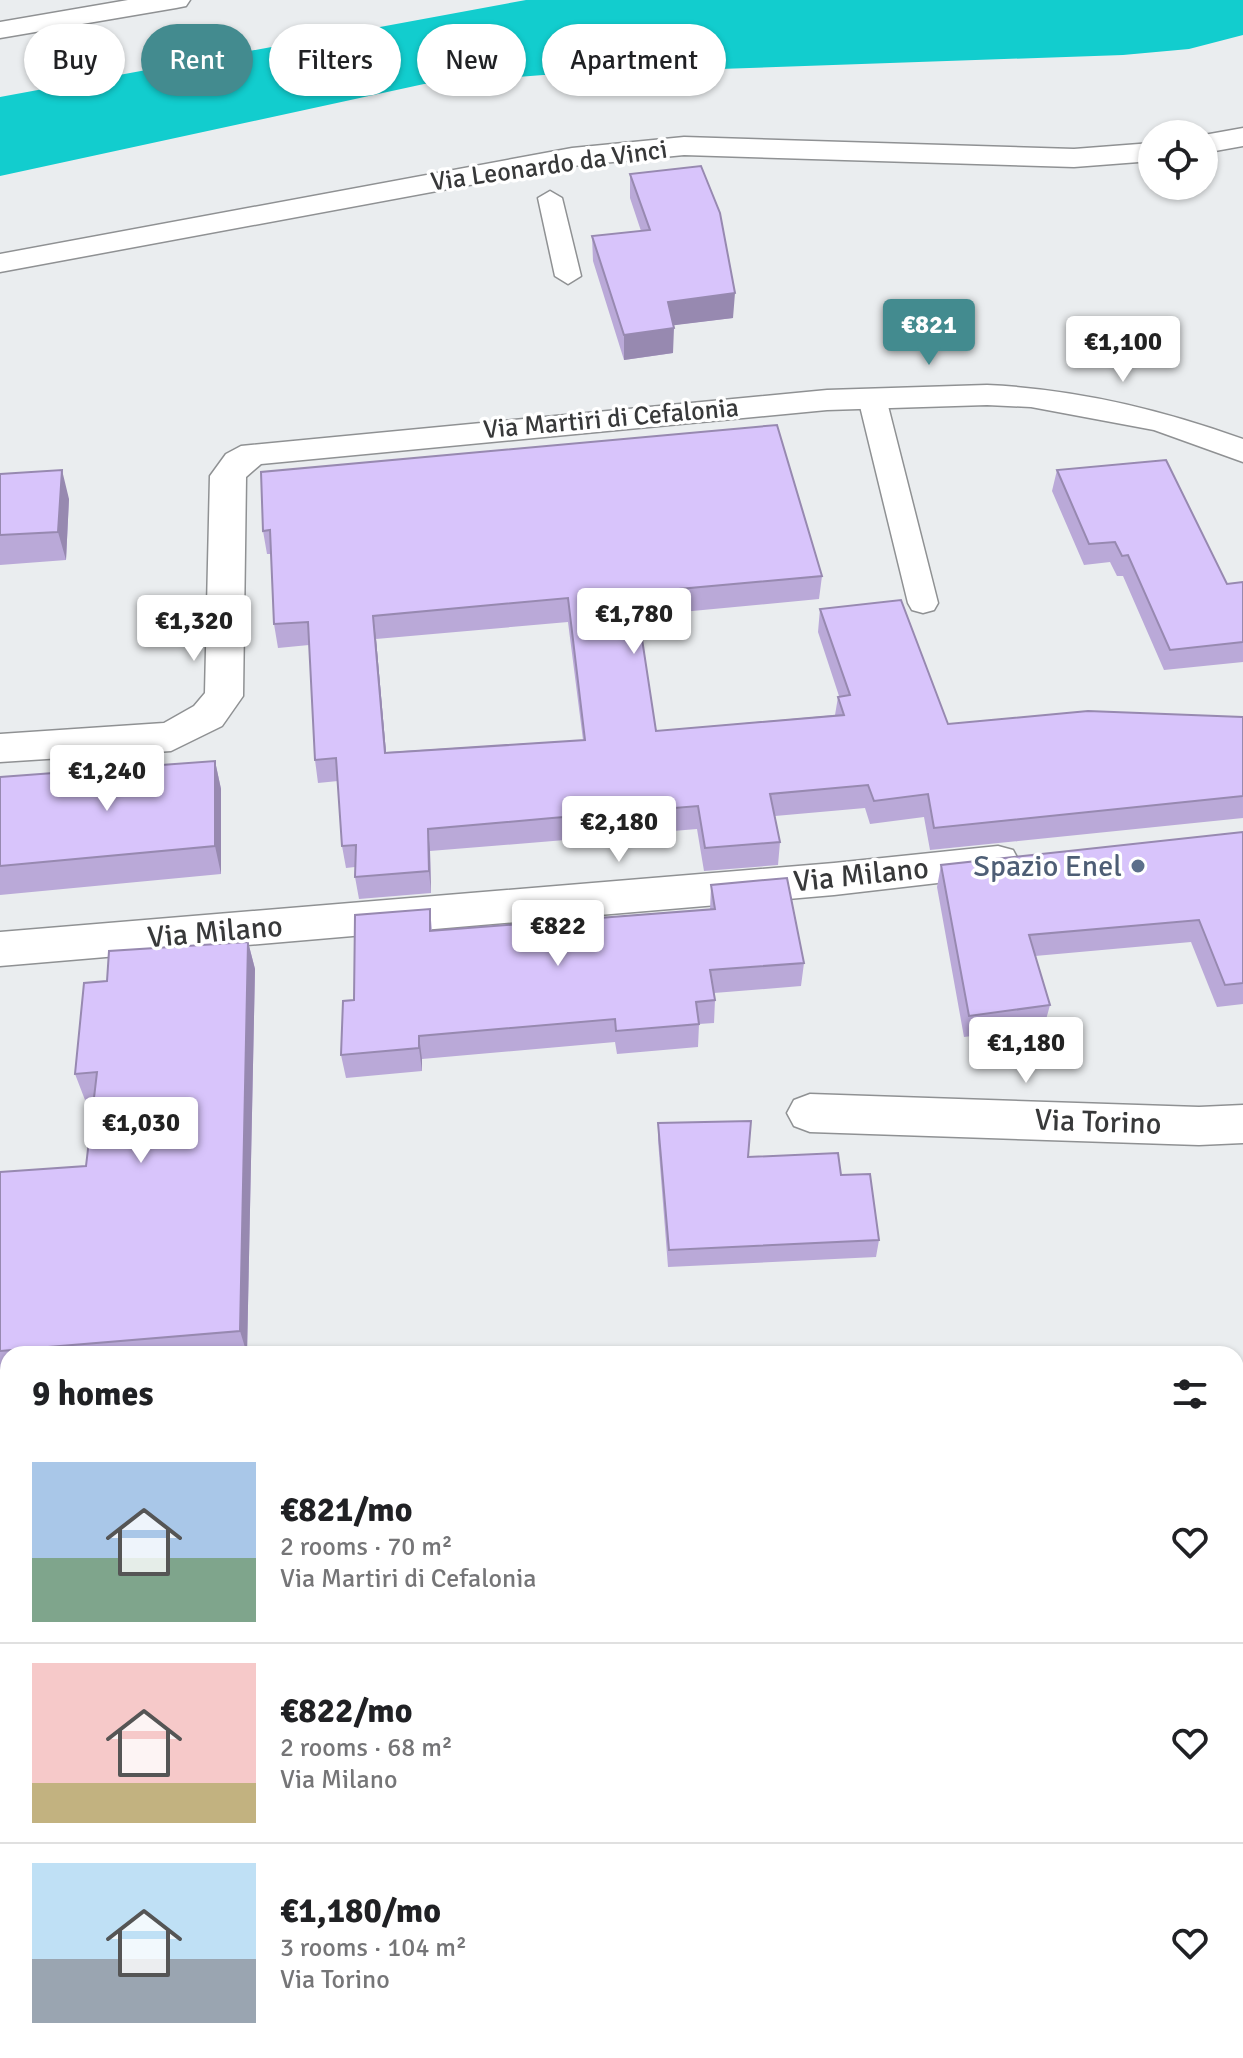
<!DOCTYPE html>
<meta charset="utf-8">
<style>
body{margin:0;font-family:Signika,sans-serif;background:#f6f6f6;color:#202124;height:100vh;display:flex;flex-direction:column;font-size:30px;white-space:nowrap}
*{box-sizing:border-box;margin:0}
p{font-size:26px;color:#757577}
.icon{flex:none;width:44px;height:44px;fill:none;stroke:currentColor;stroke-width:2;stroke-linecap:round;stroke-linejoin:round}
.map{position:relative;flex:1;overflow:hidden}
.panel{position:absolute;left:0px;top:1346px;width:1244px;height:712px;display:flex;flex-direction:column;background:#fff;border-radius:24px 24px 0 0;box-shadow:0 2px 6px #0004}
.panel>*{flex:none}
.guide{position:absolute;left:24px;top:24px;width:800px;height:72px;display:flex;gap:16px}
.controls{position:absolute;left:1138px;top:120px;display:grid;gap:16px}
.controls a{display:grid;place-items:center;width:80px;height:80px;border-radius:50%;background:#fff;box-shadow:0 2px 6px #0004;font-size:40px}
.price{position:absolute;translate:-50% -68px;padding:0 18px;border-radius:8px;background:#fff;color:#222;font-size:26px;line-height:52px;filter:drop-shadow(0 2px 4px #0008)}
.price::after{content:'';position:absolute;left:50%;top:48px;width:24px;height:18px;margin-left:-12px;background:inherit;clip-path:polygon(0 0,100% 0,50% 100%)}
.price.on{background:#438b8f;color:#fff}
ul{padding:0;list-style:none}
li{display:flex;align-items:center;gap:24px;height:200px;padding:0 32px}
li+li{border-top:2px solid #e0e0e0}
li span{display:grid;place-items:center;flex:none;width:224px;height:160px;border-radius:0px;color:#555}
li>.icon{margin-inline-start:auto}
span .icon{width:96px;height:96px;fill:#fffc;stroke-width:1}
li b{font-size:34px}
h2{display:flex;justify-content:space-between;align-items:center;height:96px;padding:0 32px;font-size:34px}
.pill{padding:0 28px;border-radius:36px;background:#fff;box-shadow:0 2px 6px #0004;font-size:28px;line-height:72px}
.pill.on{background:#438b8f;color:#fff}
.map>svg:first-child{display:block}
</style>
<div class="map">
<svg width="1243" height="2058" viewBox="0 0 1243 2058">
<rect width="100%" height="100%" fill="#eaedef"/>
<!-- water -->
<path fill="#12cdce" d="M526,0H1243V35L1189,49L1123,55L543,75L424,84L0,176V97Z"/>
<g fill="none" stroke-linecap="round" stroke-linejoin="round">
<!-- service casing -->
<g stroke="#8f9193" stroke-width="3">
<path id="service" d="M550,191L562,198L581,276L568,284L555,276L538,198Z
M872,390L882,392L886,398L938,603L934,610L923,613L912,610L908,603L858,398L862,392Z"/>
</g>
<!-- pedestrian casing -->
<g stroke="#8f9193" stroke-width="3">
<path id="pedestrian" d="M8,1884V1942L0,1943V1885Z"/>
</g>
<!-- minor casing -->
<g stroke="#8f9193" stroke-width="3">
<path id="minor" d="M128,0H190L186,6L176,8L0,38V22Z
M1243,128V146L1204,153V135Z
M684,137L1074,149L1152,143V161L1074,167L684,155L572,166L0,272V254L572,148Z
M987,385C1075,389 1160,409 1243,439V462L1154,430L1031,407L987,405L827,410L261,464L246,477L243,696L222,726L171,751L0,762V734L164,723L194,706L205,693L210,476L226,454L241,446L827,390Z
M998,846L1013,850L1019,861L1013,872L998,876L834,895L0,966V932L834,863Z
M810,1094L1199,1107L1243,1105V1143L1199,1145L810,1132L794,1126L787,1113L794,1100Z
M8,1472V1520L0,1521V1473Z
M162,2050H222V2058H162Z
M775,2050H835L833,2058H773Z"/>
</g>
<!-- service -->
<use href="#service" fill="#fff" fill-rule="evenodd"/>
<!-- pedestrian -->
<use href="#pedestrian" fill="#fff" fill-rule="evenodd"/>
<!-- minor -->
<use href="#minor" fill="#fff" fill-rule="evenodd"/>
</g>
<!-- wall -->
<path fill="#baa9d8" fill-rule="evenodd" d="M630,174L733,318L673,325V353L624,360L593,261L592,236L641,231L630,198Z
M1057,470L1227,584L1243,582V662L1164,670L1123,576H1117L1110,562L1084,565L1052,491Z
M261,472L822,576L819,599L639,616L656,731L835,715L838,697L839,696L818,632L820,609L948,724L1243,717V818L930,850L924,817L870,824L865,808L775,816L780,842L778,865L704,871L697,829L553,841L430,851L431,893L359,899L355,877V867L346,868L342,846L338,781L318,783L315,760L309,645L278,648L274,624L271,554H267L263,531ZM568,622L583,740L386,752L376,639Z
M0,474L69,499L66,560L0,565Z
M215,761L221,789V874L0,895V777Z
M1243,832V1004L1217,1007L1191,942L1035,956L1050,1005L1044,1027L964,1037L937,887L941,865Z
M711,885L804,963L801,986L714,993L715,1000L714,1023L699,1024L698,1047L617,1054L615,1042L422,1059V1071L346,1078L341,1055L354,1000L430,909L432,931L710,910Z
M248,942L255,969L247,1354H8V1375H0V1172L86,1166L94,1099L85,1100L75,1074L107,981Z
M658,1123L748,1157L841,1175L879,1240L876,1257L668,1267L658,1140Z
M8,1582V1778H0V1583Z
M942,2050H1143L1142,2058H941Z
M1160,2050H1236L1243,2058H1189Z"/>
<!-- shaded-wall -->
<path fill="#9789b0" d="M735,293L733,318L668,326V302Z
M674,328L673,353L624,360V335Z
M62,470L69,499L66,560L58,532Z
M373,616L376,639L388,775L385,753Z
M215,761L221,789V874L215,846Z
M428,829L430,851L431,893L429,871Z
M248,942L255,969L247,1354L240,1331Z
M419,1036L422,1059V1071L419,1048Z"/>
<!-- building -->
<path fill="#d8c4fb" stroke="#9789b0" stroke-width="2" fill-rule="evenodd" d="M701,166L720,213L735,293L668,302L674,328L624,335L592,236L650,230L630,174Z
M777,425L822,576L635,593L656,731L844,715L838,697L850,695L820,609L901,600L948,724L1088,711L1243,717V796L934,828L928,794L874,801L868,785L770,794L780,842L705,848L698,806L552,818L428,829L429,871L355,877L356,845L342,846L336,758L315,760L308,622L274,624L270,530L263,531L261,472ZM568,598L585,740L385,753L373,616Z
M1166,460L1227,584L1243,582V642L1170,650L1128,555L1122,556L1115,542L1089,544L1057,470Z
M62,470L58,532L0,535V474Z
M215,761V846L0,866V777Z
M1243,832V983L1225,985L1199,920L1029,935L1050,1005L969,1016L941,865Z
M787,878L804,963L710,970L715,1000L696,1002L699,1024L616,1031L615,1019L419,1036V1048L341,1055L343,1001L354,1000L355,915L430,909V931L715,909L711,885Z
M248,942L240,1331L0,1351V1172L86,1166L97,1072L75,1074L84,983L107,981L109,951Z
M751,1121L748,1157L838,1153L841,1175L870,1174L879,1240L669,1250L658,1123Z
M1236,1499H1243V2058L1211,2050H1236Z
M8,1582V1759L0,1760V1583Z
M947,2050H1143L1142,2058H946Z"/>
<!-- markers -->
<circle fill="#5c6f8a" stroke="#fff" stroke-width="3" cx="1138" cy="866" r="8"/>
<g text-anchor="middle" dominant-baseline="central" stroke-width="7" stroke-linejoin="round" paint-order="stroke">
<!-- far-street labels -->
<g font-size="26" fill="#38393a" stroke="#fff">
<text transform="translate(549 166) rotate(-8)">Via Leonardo da Vinci</text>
<text transform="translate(611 419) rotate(-5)">Via Martiri di Cefalonia</text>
</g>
<!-- service labels -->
<g font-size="30" fill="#4e5e75" stroke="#fff" text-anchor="end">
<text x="1122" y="866">Spazio Enel</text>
</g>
<!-- street labels -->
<g font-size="30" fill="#38393a" stroke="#fff">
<text transform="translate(861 875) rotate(-6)">Via Milano</text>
<text transform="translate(215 932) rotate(-5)">Via Milano</text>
<text transform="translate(1098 1122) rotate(2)">Via Torino</text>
</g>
</g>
</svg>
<div class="controls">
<a><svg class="icon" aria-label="locate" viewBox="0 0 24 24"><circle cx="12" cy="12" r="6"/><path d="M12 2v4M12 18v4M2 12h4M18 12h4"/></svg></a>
</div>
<b class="price on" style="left:929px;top:367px">€821</b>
<b class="price" style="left:1123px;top:384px">€1,100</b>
<b class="price" style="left:634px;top:656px">€1,780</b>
<b class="price" style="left:194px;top:663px">€1,320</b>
<b class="price" style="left:107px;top:813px">€1,240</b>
<b class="price" style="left:619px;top:864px">€2,180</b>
<b class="price" style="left:558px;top:968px">€822</b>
<b class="price" style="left:1026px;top:1085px">€1,180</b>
<b class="price" style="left:141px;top:1165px">€1,030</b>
<div class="guide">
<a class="pill">Buy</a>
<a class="pill on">Rent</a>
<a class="pill">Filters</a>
<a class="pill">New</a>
<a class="pill">Apartment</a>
</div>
<section class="panel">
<h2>9 homes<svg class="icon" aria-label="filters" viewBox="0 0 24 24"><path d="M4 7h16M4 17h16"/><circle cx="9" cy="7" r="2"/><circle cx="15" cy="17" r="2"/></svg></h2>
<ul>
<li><span style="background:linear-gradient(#a9c7e8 60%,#7fa58c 0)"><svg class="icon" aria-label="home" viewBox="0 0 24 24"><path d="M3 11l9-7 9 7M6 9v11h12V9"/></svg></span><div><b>€821/mo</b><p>2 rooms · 70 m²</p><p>Via Martiri di Cefalonia</p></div><svg class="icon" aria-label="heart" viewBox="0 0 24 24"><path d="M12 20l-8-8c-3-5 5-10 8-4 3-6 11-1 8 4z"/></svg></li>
<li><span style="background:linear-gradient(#f6c9c9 75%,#c2b280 0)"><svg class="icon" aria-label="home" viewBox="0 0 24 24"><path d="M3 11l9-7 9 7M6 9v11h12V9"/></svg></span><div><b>€822/mo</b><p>2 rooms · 68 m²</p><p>Via Milano</p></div><svg class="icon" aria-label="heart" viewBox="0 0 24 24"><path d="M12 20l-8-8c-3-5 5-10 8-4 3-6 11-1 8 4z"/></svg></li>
<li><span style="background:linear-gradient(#bfe0f5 60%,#9aa5b1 0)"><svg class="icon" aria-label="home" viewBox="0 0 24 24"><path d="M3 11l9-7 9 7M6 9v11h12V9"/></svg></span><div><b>€1,180/mo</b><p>3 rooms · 104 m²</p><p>Via Torino</p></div><svg class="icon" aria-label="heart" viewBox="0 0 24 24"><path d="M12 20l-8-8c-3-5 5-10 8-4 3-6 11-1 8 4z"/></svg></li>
</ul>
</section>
</div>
